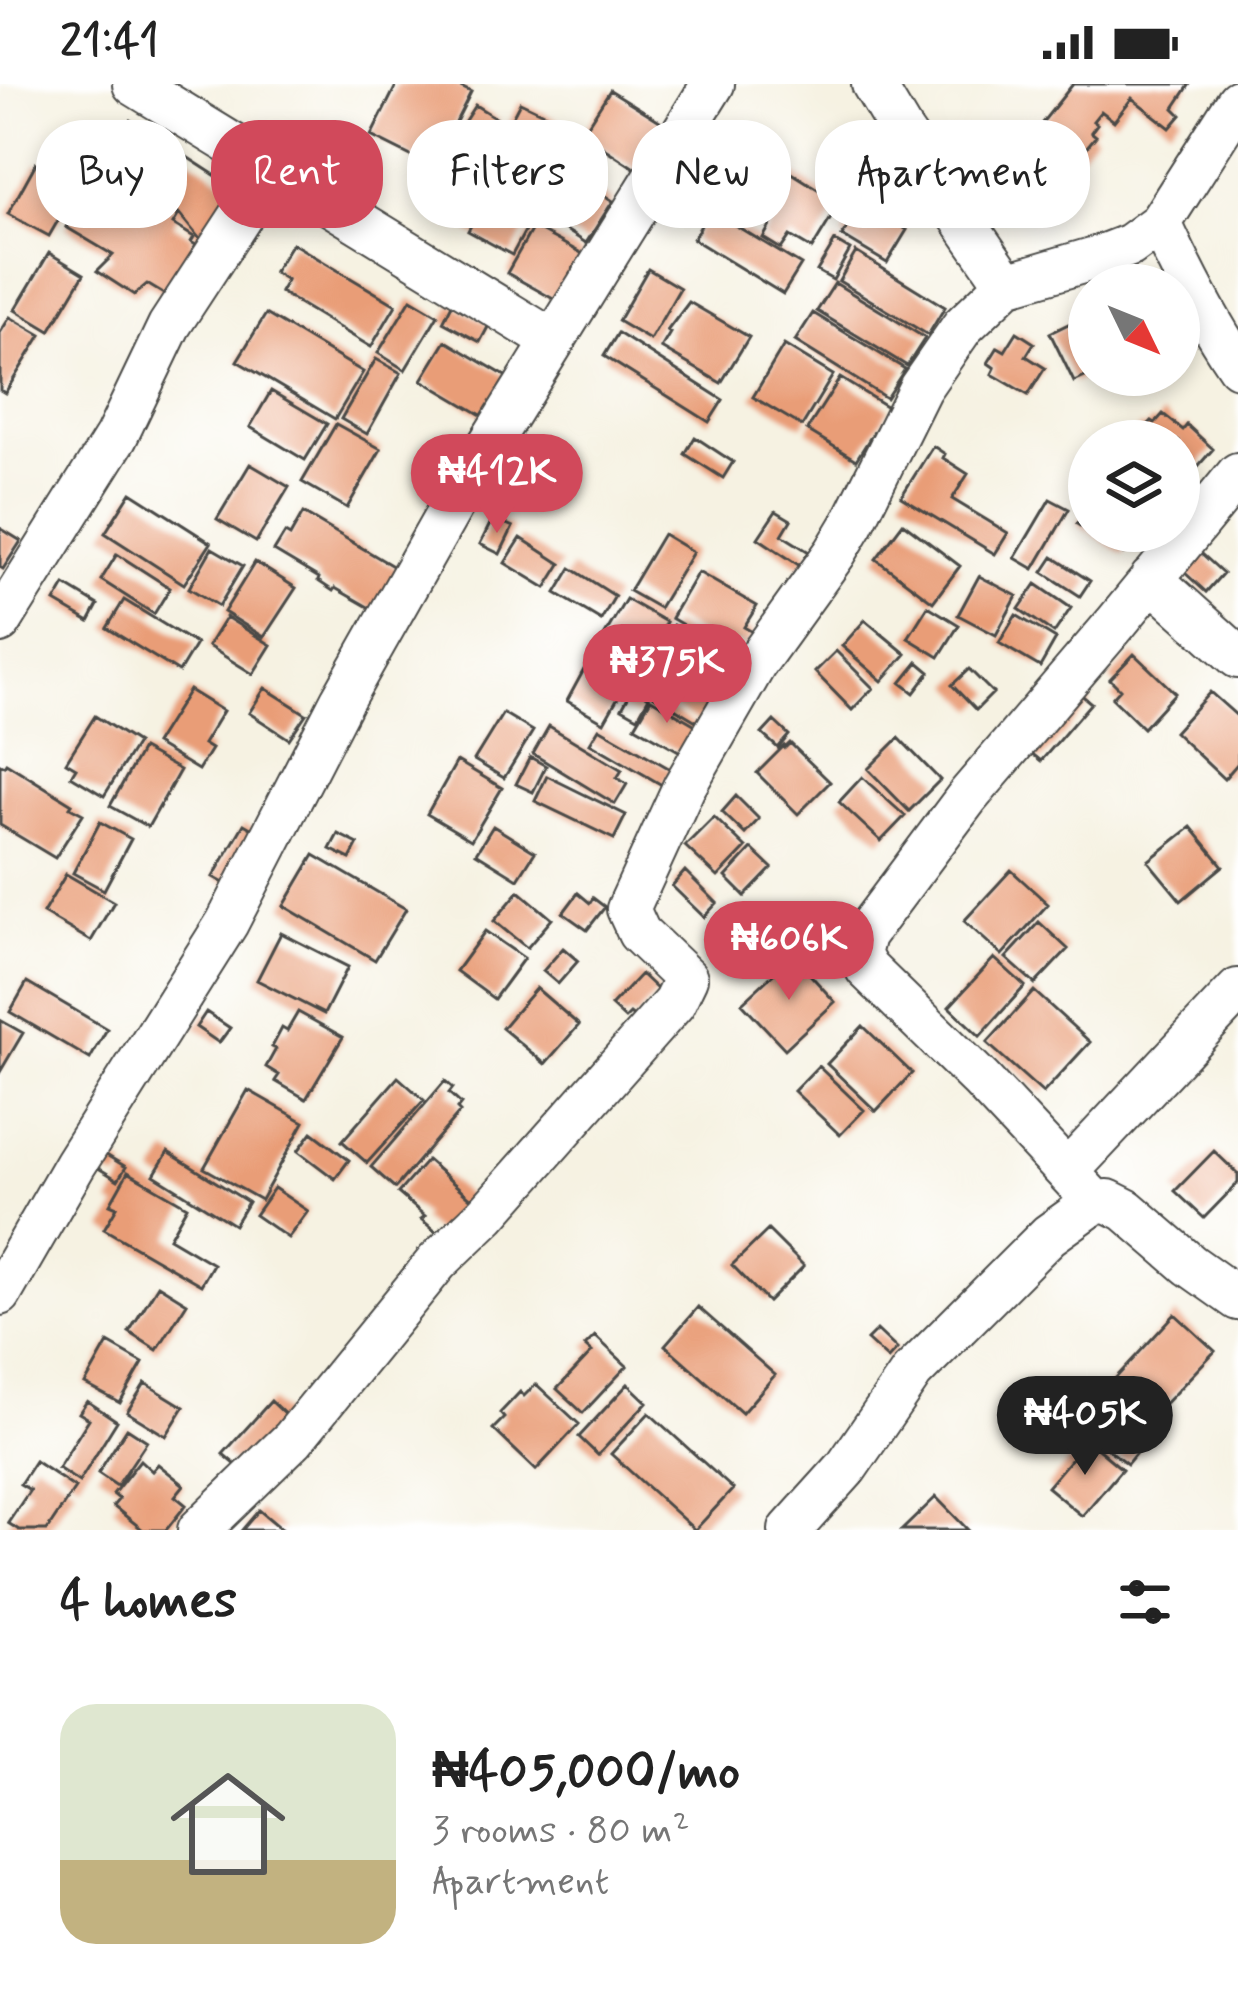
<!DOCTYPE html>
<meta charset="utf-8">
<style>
body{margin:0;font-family:Mynerve,sans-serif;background:#f2f2f2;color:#222;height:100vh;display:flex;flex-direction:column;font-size:45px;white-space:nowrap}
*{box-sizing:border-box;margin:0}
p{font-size:39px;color:#767676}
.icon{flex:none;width:66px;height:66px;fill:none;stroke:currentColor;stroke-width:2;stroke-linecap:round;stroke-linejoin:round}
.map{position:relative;height:1446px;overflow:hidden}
.sheet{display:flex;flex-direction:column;background:#fff;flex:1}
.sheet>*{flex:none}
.top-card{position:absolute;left:36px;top:36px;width:1167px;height:108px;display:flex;gap:24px}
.needle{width:78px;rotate:133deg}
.controls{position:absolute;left:1068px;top:180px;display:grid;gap:24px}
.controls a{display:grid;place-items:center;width:132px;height:132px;border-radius:50%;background:#fff;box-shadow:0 6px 18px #0003;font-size:60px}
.price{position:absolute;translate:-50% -102px;padding:0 27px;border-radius:42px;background:#d1495b;color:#fff;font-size:39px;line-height:78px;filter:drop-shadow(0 3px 6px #0008)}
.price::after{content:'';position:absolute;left:50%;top:72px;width:36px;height:27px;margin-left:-18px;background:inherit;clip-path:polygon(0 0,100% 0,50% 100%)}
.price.on{background:#222;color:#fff}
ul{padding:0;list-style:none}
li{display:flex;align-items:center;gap:36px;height:300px;padding:0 60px}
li+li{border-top:3px solid #e0e0e0}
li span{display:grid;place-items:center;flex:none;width:336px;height:240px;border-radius:36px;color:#555}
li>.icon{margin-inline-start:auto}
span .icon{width:144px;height:144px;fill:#fffc;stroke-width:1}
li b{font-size:51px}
h2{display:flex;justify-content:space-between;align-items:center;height:144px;padding:0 60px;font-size:51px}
.pill{padding:0 42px;border-radius:48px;background:#fff;box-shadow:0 6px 18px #0003;font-size:42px;line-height:108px}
.pill.on{background:#d1495b;color:#fff}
.status{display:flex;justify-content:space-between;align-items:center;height:84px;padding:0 60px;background:#fff;direction:ltr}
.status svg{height:33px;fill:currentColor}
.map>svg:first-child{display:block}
</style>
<div class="status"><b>21:41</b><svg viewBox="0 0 49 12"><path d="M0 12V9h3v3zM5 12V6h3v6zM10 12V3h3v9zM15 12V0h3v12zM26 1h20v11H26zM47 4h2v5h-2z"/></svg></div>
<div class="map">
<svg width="1238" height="1446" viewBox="0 0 1238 1446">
<rect width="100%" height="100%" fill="#fff"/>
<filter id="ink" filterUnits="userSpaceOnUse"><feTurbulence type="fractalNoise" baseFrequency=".00833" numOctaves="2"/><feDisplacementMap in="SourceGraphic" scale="24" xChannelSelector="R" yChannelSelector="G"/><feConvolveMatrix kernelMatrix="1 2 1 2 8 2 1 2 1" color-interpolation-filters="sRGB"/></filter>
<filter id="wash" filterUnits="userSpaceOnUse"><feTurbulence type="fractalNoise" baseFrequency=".004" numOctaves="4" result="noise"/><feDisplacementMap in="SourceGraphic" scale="48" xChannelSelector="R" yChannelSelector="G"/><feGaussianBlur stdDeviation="2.7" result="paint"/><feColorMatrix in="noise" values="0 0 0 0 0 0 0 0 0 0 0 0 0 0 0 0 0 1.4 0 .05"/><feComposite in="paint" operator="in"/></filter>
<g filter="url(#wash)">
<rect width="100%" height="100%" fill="#f6f2e2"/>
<g id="blocks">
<!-- building -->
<path fill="#e99d77" d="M397,0H454L471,8L433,83L371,52Z
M1073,0H1190L1174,24L1181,31L1170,44L1132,14L1114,37L1101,27L1093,37L1097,40L1091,48L1096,52L1077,75L1066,67L1062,72L1038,53L1042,48L1037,45Z
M610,6L671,44L642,89L582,50Z
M520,18L581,47L570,70L508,41Z
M475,21L499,36L483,64L457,49Z
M130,36L244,110L212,170L172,121L145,105L135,115L124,109L144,123L150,112L179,130L173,140L194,153L191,158L211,170L180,220L147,200L134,211L97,187L113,171L66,143L93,100L112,112L116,105L110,102L106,106L91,97Z
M523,52L564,75L512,171L468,147L494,98L526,115L497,97Z
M315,68L341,84L329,104L303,87Z
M760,69L840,119L812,165L790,152L781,165L763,154L771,140L731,115Z
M36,79L78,102L49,152L8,130Z
M565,86L613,117L586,159L538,128Z
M869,108L904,129L898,140L907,146L887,179L842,152Z
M710,126L801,181L783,210L693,155Z
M533,143L583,170L557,217L507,189Z
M835,157L850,166L833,196L817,187Z
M292,159L396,221L371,263L280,208L287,196L274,188Z
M856,168L945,223L928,251L839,197Z
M49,169L84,190L50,247L15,226Z
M648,185L680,204L650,256L618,237Z
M835,199L925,254L907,282L817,227Z
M411,215L438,231L405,286L378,269Z
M689,218L749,253L721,299L661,264L670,249L667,247Z
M452,220L489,241L480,258L443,238Z
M813,229L905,285L886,314L795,257Z
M266,230L363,288L335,335L237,277Z
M1089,230V291L1074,298L1050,249Z
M10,233L41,251L5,309L0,306V249Z
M1017,248L1034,259L1026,272L1045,284L1028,311L992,290L995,284L988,279L998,263L1005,267Z
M618,249L723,316L709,338L604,272Z
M446,257L507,293L483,332L422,296Z
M784,261L833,291L802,342L753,313Z
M376,275L401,289L367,350L341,335Z
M840,294L889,324L856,376L807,346Z
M271,307L327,340L305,376L250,343Z
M1163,330L1183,346L1187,341L1213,365L1179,404V357H1128L1141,342L1144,345L1152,337L1155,339Z
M336,340L381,365L347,424L302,398Z
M695,353L733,378L723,394L685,370Z
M933,362L945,370L943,374L968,390L952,415L1008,449L995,470L901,413Z
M250,380L289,403L256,458L217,435Z
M131,408L211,459L184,500L105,449Z
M1050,415L1069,425L1034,485L1015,474Z
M1089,422V447H1139L1123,470L1077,440Z
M776,427L791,436L782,451L809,468L800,482L758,454Z
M303,429L401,487L377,528L335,504L333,507L318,497L319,494L274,467L285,449L290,452Z
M493,434L513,443L500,470L480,460Z
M903,439L960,482L933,518L876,475Z
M0,444L21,457L3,485L0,483Z
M663,450L693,468L659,524L629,507Z
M521,454L561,480L546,504L505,479Z
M212,464L243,482L219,522L189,504Z
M1201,469L1223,489L1206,508L1184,488Z
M117,470L170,504L154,530L101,496Z
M1053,473L1090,497L1080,512L1043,488Z
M255,478L296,504L264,553L224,528Z
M571,484L615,512L601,536L556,509Z
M698,488L757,522L744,543L754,549L745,563L736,558L730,568L671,534Z
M979,492L1017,512L996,551L958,531Z
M1036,500L1071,524L1054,549L1019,525Z
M65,501L98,521L89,538L55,518Z
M626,515L666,538L632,598L591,574Z
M124,516L196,560L179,588L107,544Z
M928,522L959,541L939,573L908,554Z
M1016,531L1056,555L1040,583L999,559Z
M226,533L271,561L253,590L208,562Z
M865,536L906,570L882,597L842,562Z
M673,541L728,575L717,592L662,558Z
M836,567L873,604L852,626L815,588Z
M658,570L730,614L711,646L638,602Z
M1134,570L1175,609L1143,644L1112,614L1120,605L1110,595Z
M918,578L930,588L914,609L901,599Z
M587,580L625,601L604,638L567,617Z
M969,585L993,609L976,626L952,601Z
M1072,603L1091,619L1041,677L1025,664Z
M265,604L306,630L289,655L249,629Z
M633,604L649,613L638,633L622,624Z
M189,606L223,627L203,660L211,665L198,686L155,660Z
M1210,608L1238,633V679L1224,695L1174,648Z
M651,615L699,643L684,670L635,642Z
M503,629L533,647L504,694L474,676Z
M95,632L137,659L104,712L71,692L76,684L66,678Z
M774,637L789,651L778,664L762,650Z
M549,642L622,686L617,694L627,700L615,720L533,670Z
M599,644L672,686L662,701L590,659Z
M899,654L940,696L909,727L868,685Z
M790,659L830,698L798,730L757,689L784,662L785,664Z
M142,665L180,686L148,743L110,722Z
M530,673L546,682L533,708L516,700Z
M457,677L502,704L471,756L427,730Z
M6,679L72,720L70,723L83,730L55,774L0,741V680L4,682Z
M547,692L626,731L614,755L535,717Z
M862,693L905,732L881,757L839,718Z
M736,712L759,735L745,750L722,728Z
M714,733L746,764L718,793L685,762Z
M100,738L131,755L104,806L73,789Z
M244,740L261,750L231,803L213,793Z
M493,742L535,768L518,795L476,769Z
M1191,743L1223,782L1181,817L1148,777Z
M338,750L358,760L350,775L330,765Z
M752,765L772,784L745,812L726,793Z
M314,771L406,825L375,876L284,822Z
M1011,786L1048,820L1002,871L964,837Z
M685,787L717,819L704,833L672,802Z
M66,790L114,818L91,857L43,829Z
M519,807L552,835L527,864L494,837Z
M578,809L590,819L593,814L605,823L587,846L563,829Z
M1039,838L1068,865L1035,900L1006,874Z
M485,847L524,874L494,915L456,887Z
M281,849L348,883L324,930L257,896Z
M563,864L578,877L558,900L543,887Z
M793,872L835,918L785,965L742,919Z
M994,874L1025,902L980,952L949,923Z
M641,890L659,907L635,934L630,930L625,935L611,922Z
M27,898L107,945L90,975L10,928Z
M536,904L579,941L545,980L502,944Z
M1034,907L1090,958L1043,1009L987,959Z
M206,928L230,944L219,959L196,943Z
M298,928L343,953L306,1015L275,997L279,991L266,983L276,965L272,963L282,944L287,947Z
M0,936L23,949L0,988Z
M863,942L912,989L876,1027L827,980Z
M818,982L864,1026L840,1051L794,1007Z
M398,993L424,1016L367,1079L342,1057Z
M445,997L453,1004L449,1009L461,1020L457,1025L460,1028L395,1104L371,1083Z
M248,1006L304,1038L261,1116L204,1084Z
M312,1048L349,1076L335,1095L298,1067Z
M1214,1067L1238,1090V1099L1204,1134L1175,1107Z
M168,1068L248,1118L234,1141L154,1091Z
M103,1069L126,1083L118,1096L95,1082Z
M427,1076L475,1118L444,1155L421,1135L425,1132L398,1109Z
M128,1088L187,1122L169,1154L213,1180L201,1201L104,1145L117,1123L110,1120Z
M274,1104L308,1127L288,1154L255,1131Z
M768,1146L804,1182L768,1218L732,1181Z
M158,1201L187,1219L157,1266L129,1248Z
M698,1223L775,1291L742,1329L665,1261Z
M1175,1230L1215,1267L1139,1347L1100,1311Z
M877,1246L897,1265L888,1275L867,1256Z
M595,1252L627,1282L583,1329L557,1305L592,1268L585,1262Z
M108,1259L143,1279L120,1319L85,1300Z
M145,1299L184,1323L166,1352L127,1328Z
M536,1300L579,1340L536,1386L493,1345L504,1334L500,1329L520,1308L524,1312Z
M628,1300L647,1318L598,1371L579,1353Z
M87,1317L117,1337L79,1398L58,1384L89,1335L79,1329Z
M271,1317L289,1334L242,1386L223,1370Z
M1090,1317L1144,1359L1127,1380L1073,1338Z
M649,1329L733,1405L695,1446L611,1370Z
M127,1344L147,1357L117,1402L98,1389Z
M1087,1356L1122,1385L1082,1432L1047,1403Z
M140,1376L152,1387L158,1380L184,1401L175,1412L186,1421L166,1446H143L113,1422L119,1415L113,1410Z
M35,1377L75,1404L47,1446H19L8,1439L30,1406L20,1400Z
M936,1413L968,1446H902Z
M259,1426L283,1446H242Z"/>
</g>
</g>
<g filter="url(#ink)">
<use href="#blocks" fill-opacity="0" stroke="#494946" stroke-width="3"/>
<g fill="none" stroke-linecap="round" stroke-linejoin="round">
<!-- minor casing -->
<g stroke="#494946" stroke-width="46">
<path id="minor" d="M134,0L553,257
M873,0L901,47L1007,200
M1160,139C1183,189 1207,237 1238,282
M1151,495L1238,573
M0,538L116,353L169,242L271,86
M1067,1088L1238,906
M1095,1118L981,996L867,885L859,871L864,851L968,712L1116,539L1238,390
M0,1210L75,1080L227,839L342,616L459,409L713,0
M199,1446L293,1355L437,1178L487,1130L674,919L686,894L639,849L628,825L684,703L755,580L835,469L853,439L920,304L963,242L1007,200L1099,173L1130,161L1160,139L1238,17
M790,1446L846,1384L912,1288L1049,1151L1095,1118L1108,1117L1126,1126L1190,1181L1238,1215"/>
</g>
<!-- minor -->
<use href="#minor" stroke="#fff" stroke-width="42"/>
</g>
</g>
</svg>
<div class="controls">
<a><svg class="needle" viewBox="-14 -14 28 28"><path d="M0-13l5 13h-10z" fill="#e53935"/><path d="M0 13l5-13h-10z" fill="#767676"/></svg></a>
<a><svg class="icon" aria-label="layers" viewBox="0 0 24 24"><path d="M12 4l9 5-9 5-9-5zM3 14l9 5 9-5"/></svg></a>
</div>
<b class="price" style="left:497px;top:452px">₦412K</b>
<b class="price" style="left:667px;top:642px">₦375K</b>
<b class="price" style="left:789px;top:919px">₦606K</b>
<b class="price on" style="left:1085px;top:1394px">₦405K</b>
<div class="top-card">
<a class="pill">Buy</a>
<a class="pill on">Rent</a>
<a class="pill">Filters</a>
<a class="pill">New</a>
<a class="pill">Apartment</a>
</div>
</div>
<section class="sheet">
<h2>4 homes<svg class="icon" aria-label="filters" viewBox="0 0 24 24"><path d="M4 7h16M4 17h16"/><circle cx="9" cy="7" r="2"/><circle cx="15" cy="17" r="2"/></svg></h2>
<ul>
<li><span style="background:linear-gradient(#dfe7d0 65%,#c2b280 0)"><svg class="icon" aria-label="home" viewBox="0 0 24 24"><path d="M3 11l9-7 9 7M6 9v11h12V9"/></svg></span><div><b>₦405,000/mo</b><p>3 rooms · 80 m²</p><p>Apartment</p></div></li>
</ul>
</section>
